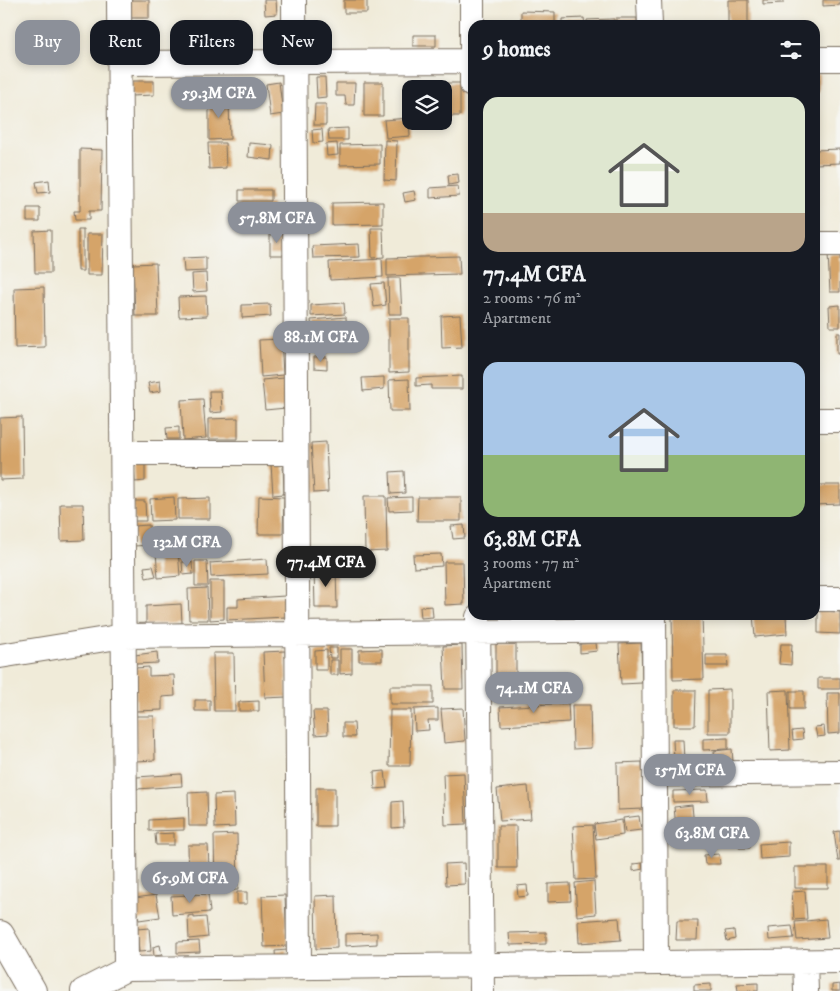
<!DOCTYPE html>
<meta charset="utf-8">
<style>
body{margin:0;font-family:"IM FELL DW Pica",serif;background:#242831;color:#f1f3f6;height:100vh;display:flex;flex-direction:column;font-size:19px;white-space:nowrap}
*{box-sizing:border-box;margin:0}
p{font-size:16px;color:#9ea1a6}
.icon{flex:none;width:28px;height:28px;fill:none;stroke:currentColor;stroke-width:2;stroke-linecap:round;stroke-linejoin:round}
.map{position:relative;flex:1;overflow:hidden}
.panel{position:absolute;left:468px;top:20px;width:352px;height:600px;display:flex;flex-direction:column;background:#171b24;border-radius:15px;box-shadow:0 2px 8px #0003}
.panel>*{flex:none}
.banner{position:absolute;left:15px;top:20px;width:378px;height:45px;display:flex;gap:10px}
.buttons{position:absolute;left:402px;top:80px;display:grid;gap:10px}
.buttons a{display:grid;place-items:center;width:50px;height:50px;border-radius:10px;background:#171b24;box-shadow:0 2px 8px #0003;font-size:25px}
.price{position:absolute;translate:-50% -42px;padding:0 11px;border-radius:18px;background:#8c9099;color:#fff;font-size:16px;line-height:32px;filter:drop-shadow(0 1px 2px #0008)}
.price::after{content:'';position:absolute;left:50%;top:30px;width:15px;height:11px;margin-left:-8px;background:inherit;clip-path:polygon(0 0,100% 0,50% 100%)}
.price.current{background:#222;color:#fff}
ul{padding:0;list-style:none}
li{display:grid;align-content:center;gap:10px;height:265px;padding:0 15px}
li span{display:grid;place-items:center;height:155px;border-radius:15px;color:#555}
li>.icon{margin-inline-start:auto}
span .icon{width:90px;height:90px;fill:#fffc;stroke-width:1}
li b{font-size:21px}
h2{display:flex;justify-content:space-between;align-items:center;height:60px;padding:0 15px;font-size:21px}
.pill{padding:0 18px;border-radius:15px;background:#171b24;box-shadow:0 2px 8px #0003;font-size:18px;line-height:45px}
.pill.current{background:#8c9099;color:#fff}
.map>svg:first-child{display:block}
</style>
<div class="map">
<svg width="840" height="991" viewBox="0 0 840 991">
<rect width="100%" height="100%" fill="#f6f6f2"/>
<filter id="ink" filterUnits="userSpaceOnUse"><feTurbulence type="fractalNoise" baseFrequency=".02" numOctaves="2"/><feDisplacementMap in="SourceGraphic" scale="10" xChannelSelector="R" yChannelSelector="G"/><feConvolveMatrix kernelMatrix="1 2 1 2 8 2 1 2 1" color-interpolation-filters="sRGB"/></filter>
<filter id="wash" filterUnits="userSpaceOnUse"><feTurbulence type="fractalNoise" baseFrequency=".0096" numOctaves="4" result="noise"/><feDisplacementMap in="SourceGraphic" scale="20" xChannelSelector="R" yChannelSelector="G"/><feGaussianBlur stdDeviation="1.12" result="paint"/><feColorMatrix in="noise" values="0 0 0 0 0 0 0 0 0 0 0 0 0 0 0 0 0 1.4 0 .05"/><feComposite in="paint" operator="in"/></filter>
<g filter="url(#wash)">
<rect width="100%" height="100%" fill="#f0ebd9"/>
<g id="blocks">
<!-- building -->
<path fill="#d5a469" d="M129,0H149V18H129Z
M264,0H276L277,14L265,15Z
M344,0H367V13H344Z
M728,0H748V25H728Z
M763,0H783V3L763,4Z
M823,0H840V5L823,6Z
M521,11L555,12V25H521Z
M584,18L585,25H562V19Z
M616,18H637V25H616Z
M614,19V25H587V20Z
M413,35H436V46H413Z
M815,74H819V93H815Z
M316,77H325L326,97L317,98Z
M131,81H154V95L131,96Z
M220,82L221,92L210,93L209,83Z
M279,82L283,114L270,116L266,84Z
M364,82H383V116H364Z
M336,83H355L354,105H346L345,96H336Z
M439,83H460V116H444V89H439Z
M209,98H229L230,139L209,140Z
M315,104H326V125H314Z
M409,118L410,136L386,138L384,120Z
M348,128V140H329L328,129Z
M322,129L323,142L313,143L312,130Z
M385,140L397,141L396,181L384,180Z
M208,143H225L226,168L209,169Z
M249,143L273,145L272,160L248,157Z
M337,143L338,155L327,156L326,144Z
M380,144V164L340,165V145Z
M80,149L102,150L101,211H89V220H75L74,211H80Z
M840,149V163L815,164V150Z
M458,174L459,183L449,185L448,175Z
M49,180L50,192L38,193L36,182Z
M458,186L459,196L430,198V188Z
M239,190H271V201H239Z
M414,191L416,200L405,202L403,193Z
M383,202V224L332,225V203Z
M239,203L272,204L271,223L238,222Z
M27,208H40V221H27Z
M371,228H383L384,257L372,258Z
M78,229H83V271H78Z
M51,230V273H35L34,231Z
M270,232H284V255H270Z
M87,234H103L102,275H87Z
M359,244L360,257L313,258L312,246Z
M828,254H840V292H830Z
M459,256L460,274L387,276V258Z
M206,257V271L184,272L183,258Z
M382,259L383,277L330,280L329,262Z
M156,263L158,316H135L133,264Z
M206,273L207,291L193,292L192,274Z
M388,278H400L402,314H389Z
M384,283L386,305L374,307L371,284Z
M44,287L45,347L15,348L14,288Z
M206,296L207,316L179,317L178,297Z
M344,303L345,314L311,316V305Z
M270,304L271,316L242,318V305Z
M840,305V327H830L829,306Z
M460,315L462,347L442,348L441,316Z
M346,317L347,339L313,343L311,320Z
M389,318H409V372L389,373Z
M837,333H840V354H837Z
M281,339L283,375L261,377L259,340Z
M314,357H327V369L314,368Z
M462,376V389H431V385L416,386V378Z
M384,377V389L363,391L362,378Z
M284,378L286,408L265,410L262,380Z
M409,379L410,411H390L389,380Z
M160,381L161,391L150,393L148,383Z
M209,391H221L222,412L210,413Z
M203,399L206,438L183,440L181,400Z
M22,417L23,479L0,480V418Z
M238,418V439H208V419Z
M179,427V439H167L166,428Z
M326,442L328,492L314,493L311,443Z
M145,461V481L135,482L134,462Z
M271,464H283L284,494L273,495Z
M404,471L405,493L391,494L390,472Z
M815,485H840V504L815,505Z
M259,496L284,497L283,534H258Z
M364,496H386L387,551L365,552Z
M174,497L175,520L151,521L150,499Z
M412,497V510L389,511L388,498Z
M418,497H461V521H417Z
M210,498V519H178V499Z
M133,501H145L146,521H134Z
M60,504H83L84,540L61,541Z
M149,525L150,545L134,546L133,526Z
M464,525L465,538L453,539L451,526Z
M208,531L211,553L190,555L188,533Z
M178,550L180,576L158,578L156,552Z
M441,554L442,566L414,568L413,555Z
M267,559L268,574L211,577L210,563Z
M195,561H207L208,586H195Z
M182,562H192L193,574L183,575Z
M444,562H463L464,604L445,605Z
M153,566L156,576L146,578L144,567Z
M336,568L337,608H315L314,569Z
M210,581H224V619L210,620Z
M207,588L208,620H189L188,589Z
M285,596L286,617L227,620V607H238V599Z
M181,604L182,623L146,625V606Z
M432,606L433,617L421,618L420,607Z
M818,611L840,612V634L818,633Z
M672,615H702L704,679L673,680Z
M753,615H786L787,634L755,637Z
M596,643L597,651L580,653V644Z
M641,643L642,683L621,684L619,644Z
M496,644H516V688H496Z
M781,644H792L791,665L779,664Z
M462,645L463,689H445L443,646Z
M329,648H337V658H330Z
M340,649H352V673L340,674Z
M382,649V661H359V650Z
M327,650V670H315V651Z
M285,651L287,697L265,698L263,652Z
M157,652L158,663L136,664L135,655Z
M213,653H234L235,711H214Z
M706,655H727L728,666H706Z
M330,660H338V675H330Z
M149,667V676L174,675L175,696L162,697V710L136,711L135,668Z
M818,678H840V689H818Z
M390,686H433V704H390Z
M730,689V733H708V690Z
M674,690H696L695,726H674Z
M788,690L790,750L770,751L768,691Z
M790,691H804V709H790Z
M827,693H840V733L828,734Z
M195,700H210V711H195Z
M259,701V711H239V702Z
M568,703L569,722L501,726L500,707Z
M572,705H590L591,748L573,749Z
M438,708V720H428L429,730L415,731L414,709Z
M463,708L465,741L444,743L441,709Z
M390,710H411L410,766H389Z
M313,711H327L328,734L315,735Z
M135,716H154L155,760L136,761Z
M343,723H354L355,737H343Z
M824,726L825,736L817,737L815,727Z
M802,730L803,739L793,740L792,731Z
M728,738V749L703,750V739Z
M673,740H683L684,760L674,761Z
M732,749L733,762L715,763L714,751Z
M642,762L644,809L618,810L617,763Z
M385,771L387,788L375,789L374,772Z
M464,773L466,824L445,825L443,774Z
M181,774L182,786L137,789V777Z
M528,786L531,819L500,821L497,789Z
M316,788H335V826H316Z
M707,790L708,801L673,802V791Z
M207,792L208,826H189L188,793Z
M234,794L235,827L215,828L214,795Z
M403,801L404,827L392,828V802Z
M692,805L694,827L676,828L674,807Z
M639,816L641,830L625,832L623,818Z
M184,818V830L149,831V820Z
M738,818H749L750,848H739Z
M622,820L623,835L596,839L594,824Z
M593,825L596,879L576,880L573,826Z
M498,826H516L517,868H498Z
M693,831L694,843H685L683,832Z
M840,831V861H838L834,832Z
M174,833V845H156L155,834Z
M237,834L238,890L215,891L214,835Z
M789,842V857L760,859L759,844Z
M188,845H208L210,889L189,890Z
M719,854L720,864H705L704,855Z
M464,863L465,884L446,885L445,864Z
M642,863L643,869L633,871V864Z
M795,867H828V888H795Z
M594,881L596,914L577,916L575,883Z
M570,883L571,901L548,902V884Z
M527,885L528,896L518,897L517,886Z
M805,891L807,919L794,920L792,892Z
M237,892H247V904H237Z
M208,894L210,912L172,915L171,896Z
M156,895L160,917L139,920L135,898Z
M285,895L287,946L264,947L262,896Z
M336,895L337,948L316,949L315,896Z
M194,915V918L206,917L208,937L189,939L188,916Z
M619,918L621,940L579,943L578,921Z
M826,919L828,938L797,940L795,922Z
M677,921H698L697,940H676Z
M792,926L794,938L769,940L768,928Z
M149,928L151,951L139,952L137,929Z
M734,930L735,939L727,941L725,931Z
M546,932V944L510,945L509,933Z
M377,933V944L345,946V934Z
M199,941L200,952L177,953V942Z
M160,945L162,955L154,956L153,947Z
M287,950L288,962L276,963L275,951Z
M758,983V991H738L737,984Z
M711,984V991H694V985Z
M840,984V991H832V985Z"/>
</g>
</g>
<g filter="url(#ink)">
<use href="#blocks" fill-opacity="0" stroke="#7a6e5f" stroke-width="1"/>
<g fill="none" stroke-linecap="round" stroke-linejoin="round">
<!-- minor casing -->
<g stroke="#7a6e5f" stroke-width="26">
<path id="minor" d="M119,0L126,969
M294,0L299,967
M472,0V85
M649,0L650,25
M815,59H840
M120,63L472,61
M815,244H840
M815,420H840
M123,453H296
M815,599H840
M654,615L656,963
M478,617L482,991
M0,656L124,636L654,630
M655,774L840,772
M805,961L806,991
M83,991L126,969L840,961"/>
</g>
<!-- major casing -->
<g stroke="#7a6e5f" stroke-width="30">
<path id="major" d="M0,935L32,991"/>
</g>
<!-- minor -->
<use href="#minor" stroke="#fff" stroke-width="24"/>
<!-- major -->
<use href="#major" stroke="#fff" stroke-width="28"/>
</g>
</g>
</svg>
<div class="buttons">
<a><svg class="icon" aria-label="layers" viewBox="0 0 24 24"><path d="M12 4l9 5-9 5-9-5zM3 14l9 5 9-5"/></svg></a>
</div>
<b class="price" style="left:219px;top:119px">59.3M CFA</b>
<b class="price" style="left:277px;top:244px">57.8M CFA</b>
<b class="price" style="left:321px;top:363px">88.1M CFA</b>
<b class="price" style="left:187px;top:568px">132M CFA</b>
<b class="price current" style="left:326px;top:588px">77.4M CFA</b>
<b class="price" style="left:534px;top:714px">74.1M CFA</b>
<b class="price" style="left:690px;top:796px">157M CFA</b>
<b class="price" style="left:712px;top:859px">63.8M CFA</b>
<b class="price" style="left:190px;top:904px">65.9M CFA</b>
<div class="banner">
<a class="pill current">Buy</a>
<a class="pill">Rent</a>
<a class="pill">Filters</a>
<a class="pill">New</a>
</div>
<section class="panel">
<h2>9 homes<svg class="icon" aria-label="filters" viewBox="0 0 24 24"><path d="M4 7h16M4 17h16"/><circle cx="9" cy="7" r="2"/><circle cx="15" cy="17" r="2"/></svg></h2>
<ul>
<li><span style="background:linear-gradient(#dfe7d0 75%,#b9a48a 0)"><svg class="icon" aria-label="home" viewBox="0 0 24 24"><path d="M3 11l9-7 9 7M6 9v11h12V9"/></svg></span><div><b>77.4M CFA</b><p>2 rooms · 76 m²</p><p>Apartment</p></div></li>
<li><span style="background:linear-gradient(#a9c7e8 60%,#8fb573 0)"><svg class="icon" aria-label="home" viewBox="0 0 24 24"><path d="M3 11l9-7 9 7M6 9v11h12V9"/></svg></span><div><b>63.8M CFA</b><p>3 rooms · 77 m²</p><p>Apartment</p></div></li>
</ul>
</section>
</div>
